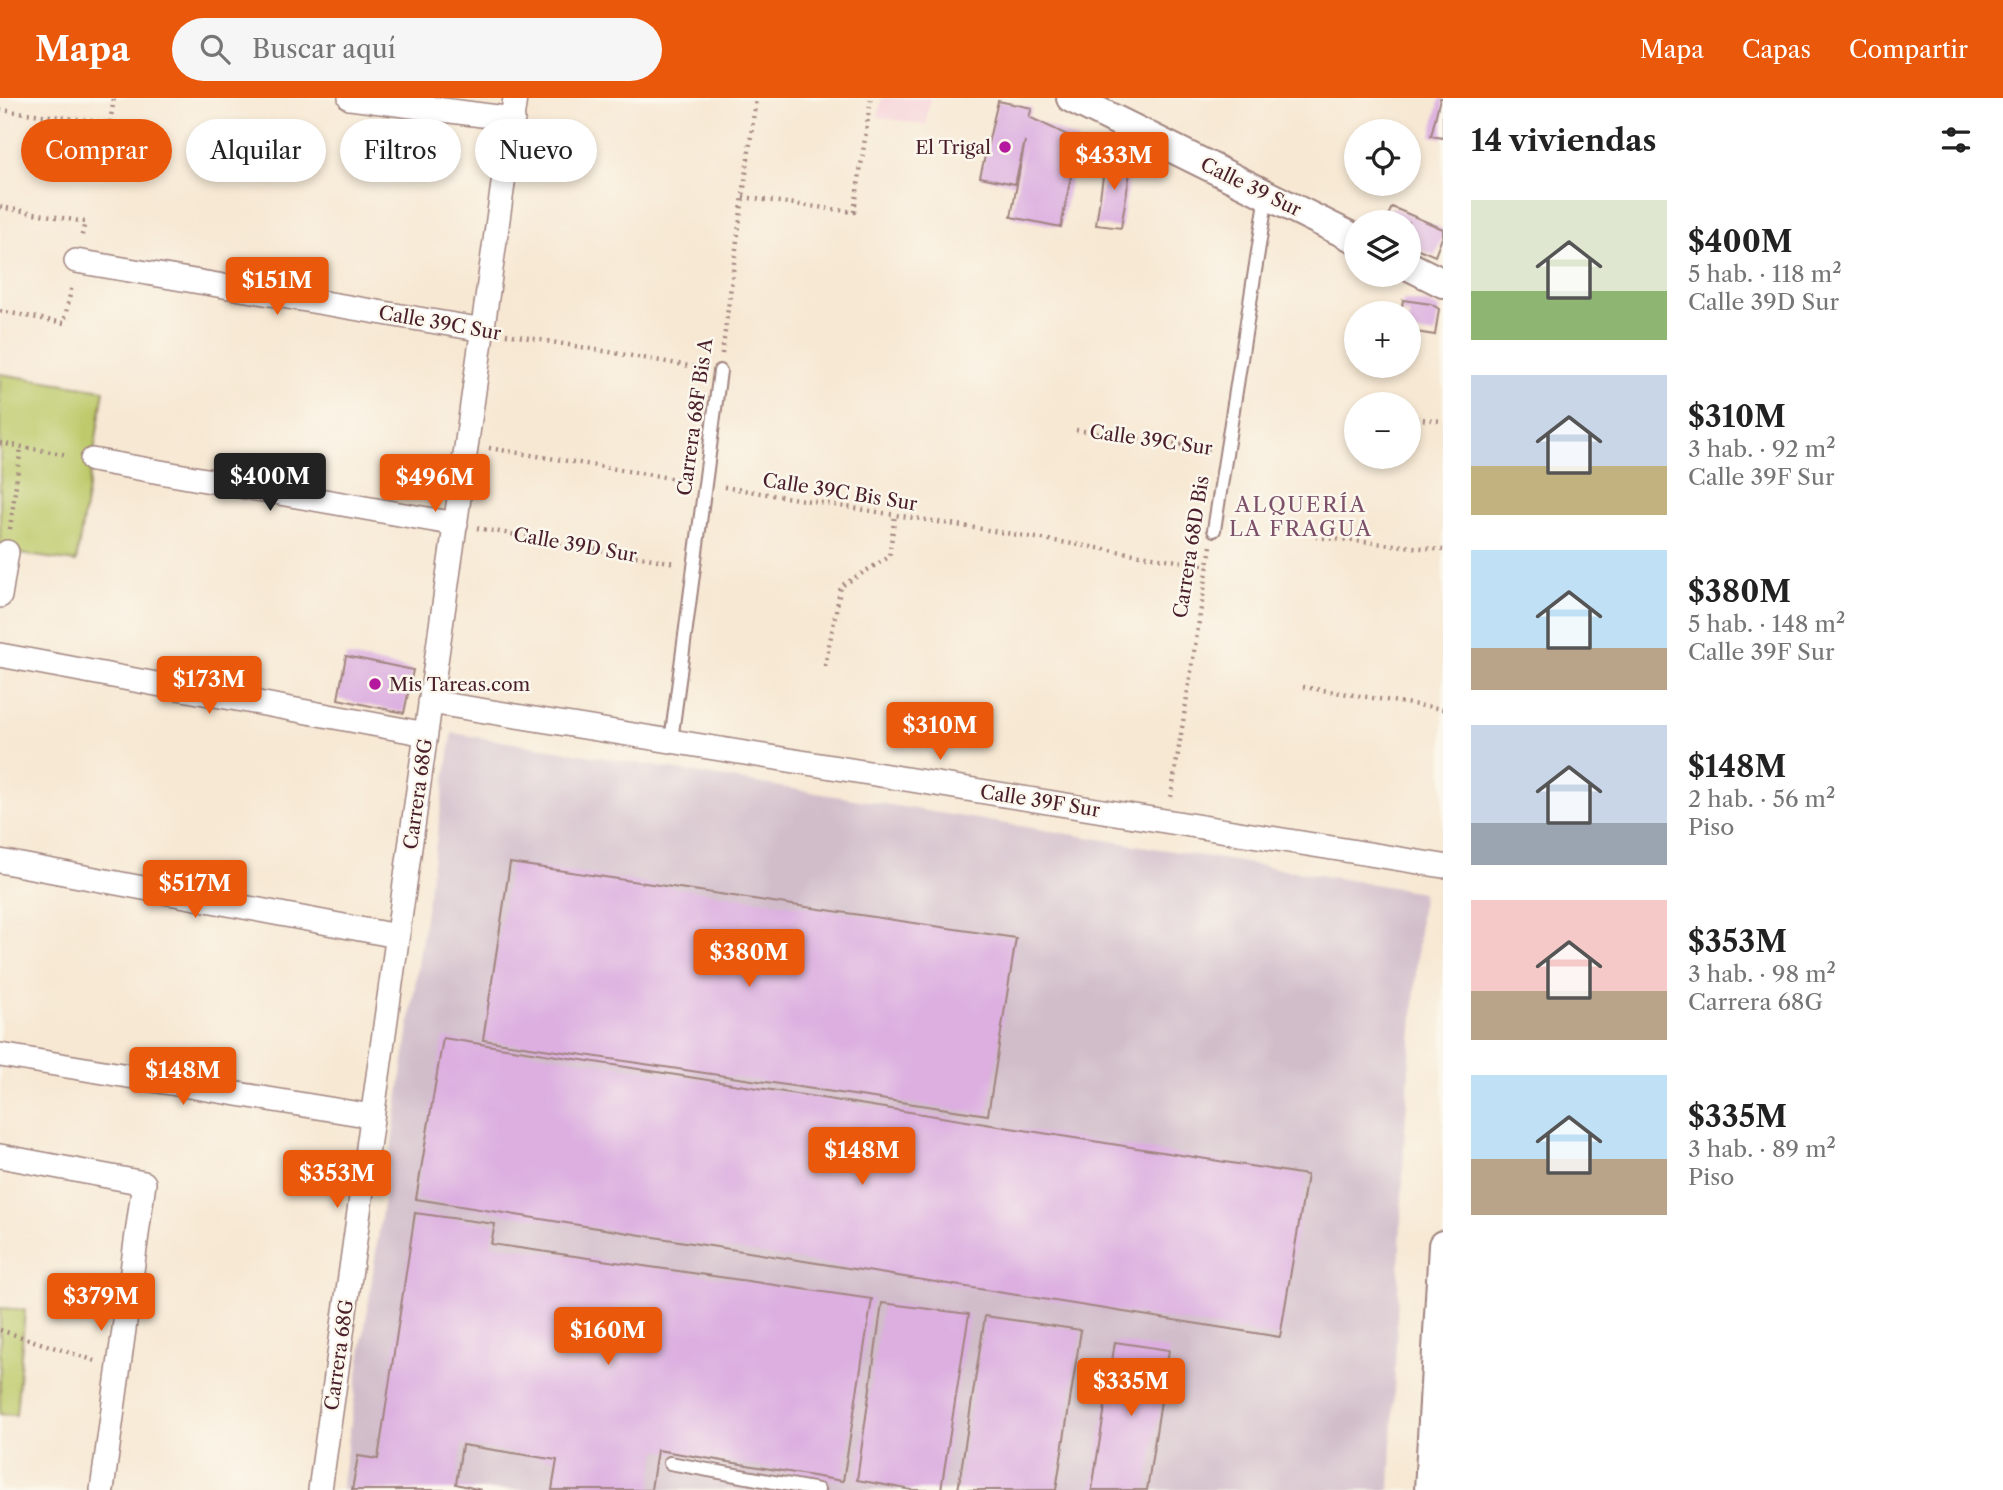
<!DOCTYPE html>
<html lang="es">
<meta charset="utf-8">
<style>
body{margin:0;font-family:"Libre Caslon Text",serif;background:#f6f6f6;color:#222;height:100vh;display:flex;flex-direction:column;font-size:26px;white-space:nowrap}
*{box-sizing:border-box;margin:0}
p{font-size:23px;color:#767676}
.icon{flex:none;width:38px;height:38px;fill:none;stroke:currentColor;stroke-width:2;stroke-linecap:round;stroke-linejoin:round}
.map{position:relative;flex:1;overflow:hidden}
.side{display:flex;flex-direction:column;background:#fff;width:560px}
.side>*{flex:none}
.guide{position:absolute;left:21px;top:21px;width:665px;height:63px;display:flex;gap:14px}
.tools{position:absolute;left:1344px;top:21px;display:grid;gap:14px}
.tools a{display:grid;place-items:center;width:77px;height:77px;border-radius:50%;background:#fff;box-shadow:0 4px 10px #0003;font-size:35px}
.price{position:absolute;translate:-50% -60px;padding:0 16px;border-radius:7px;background:#ea580c;color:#fff;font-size:23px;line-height:46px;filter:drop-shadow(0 2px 4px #0008)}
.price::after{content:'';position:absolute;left:50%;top:42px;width:21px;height:16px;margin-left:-10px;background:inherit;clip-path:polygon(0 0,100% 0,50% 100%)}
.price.active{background:#222;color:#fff}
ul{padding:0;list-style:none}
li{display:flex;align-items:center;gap:21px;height:175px;padding:0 28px}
li span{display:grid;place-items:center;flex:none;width:196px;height:140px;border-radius:0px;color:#555}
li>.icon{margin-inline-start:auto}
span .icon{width:84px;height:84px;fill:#fffc;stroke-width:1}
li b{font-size:30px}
h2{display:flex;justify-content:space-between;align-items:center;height:84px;padding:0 28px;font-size:30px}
.chip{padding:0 24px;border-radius:32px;background:#fff;box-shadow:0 4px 10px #0003;font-size:24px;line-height:63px}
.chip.active{background:#ea580c;color:#fff}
header{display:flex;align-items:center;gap:42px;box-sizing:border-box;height:98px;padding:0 35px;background:#ea580c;color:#fff}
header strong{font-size:33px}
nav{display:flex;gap:38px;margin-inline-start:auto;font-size:24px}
.search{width:490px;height:63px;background:#f6f6f6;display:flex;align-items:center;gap:18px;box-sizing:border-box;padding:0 24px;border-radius:38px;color:#767676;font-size:26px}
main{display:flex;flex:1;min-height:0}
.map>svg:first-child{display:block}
</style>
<header>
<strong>Mapa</strong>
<div class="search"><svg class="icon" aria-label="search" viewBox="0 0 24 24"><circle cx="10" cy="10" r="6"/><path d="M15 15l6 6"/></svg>Buscar aquí</div>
<nav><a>Mapa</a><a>Capas</a><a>Compartir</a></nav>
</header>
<main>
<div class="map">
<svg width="1443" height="1392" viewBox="0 0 1443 1392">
<rect width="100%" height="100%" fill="#fbf7ec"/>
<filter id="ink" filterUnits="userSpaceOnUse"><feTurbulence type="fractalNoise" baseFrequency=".0143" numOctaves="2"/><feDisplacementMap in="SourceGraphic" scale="14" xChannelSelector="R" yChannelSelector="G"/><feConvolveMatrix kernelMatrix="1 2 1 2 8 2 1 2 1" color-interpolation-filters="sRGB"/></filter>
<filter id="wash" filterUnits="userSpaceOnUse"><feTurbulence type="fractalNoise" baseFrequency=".00686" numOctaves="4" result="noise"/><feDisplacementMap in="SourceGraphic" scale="28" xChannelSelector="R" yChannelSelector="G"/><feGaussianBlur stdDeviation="1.57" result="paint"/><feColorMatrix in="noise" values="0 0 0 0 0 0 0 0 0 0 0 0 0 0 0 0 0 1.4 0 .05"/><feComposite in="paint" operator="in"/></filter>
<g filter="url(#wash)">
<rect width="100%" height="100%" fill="#f7e8d3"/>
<!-- built -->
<path fill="#f6cfd8" d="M882,0H930L926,27L878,19Z"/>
<!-- industrial -->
<path fill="#d1bdca" d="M452,635L1422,794L1405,1029L1390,1392H341Z"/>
<!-- green -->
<path fill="#beca6c" stroke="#84744c" stroke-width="2" d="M0,276L104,292L76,464L0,453Z
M0,1210L25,1212L16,1317L0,1316Z"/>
<g id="blocks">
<!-- building -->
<path fill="#dcafe0" d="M1440,0H1443V40L1431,38Z
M998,3L1032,10L1029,19L1078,42L1061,129L1011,119L1025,43L1015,86L980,79Z
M1106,58L1132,62L1121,130L1096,127Z
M1392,109L1443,131V137L1435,158L1409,147V124H1385Z
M1403,202L1431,206L1439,211L1435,237L1409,233V215H1401Z
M346,558L413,572L404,615L338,601Z
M510,765L1016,840L988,1017L483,942Z
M443,940L1307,1077L1280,1239L416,1101Z
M415,1115L495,1126L491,1146L872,1201L843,1383L657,1352L651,1392H552L557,1362L462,1347L456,1386L481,1392H352L358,1358L378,1361Z
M882,1205L969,1216L941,1392H912L857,1382Z
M985,1218L1081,1232L1056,1392H958Z
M1115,1244L1169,1252L1147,1392H1092Z"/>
</g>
</g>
<g filter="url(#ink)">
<use href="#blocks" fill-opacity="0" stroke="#a0847f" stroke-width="2"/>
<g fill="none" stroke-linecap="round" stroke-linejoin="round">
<!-- service casing -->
<g stroke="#a0847f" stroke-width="16">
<path id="service" d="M1214,432L1267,97
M671,643L720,273
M670,1365L818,1392"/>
</g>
<!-- minor casing -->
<g stroke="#a0847f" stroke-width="26">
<path id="minor" d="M350,0L513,21
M76,163L484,232
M92,362L456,426
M0,498L7,454
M0,557L426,636
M430,604L1443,768
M0,763L397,838
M0,957L372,1018
M0,1058L144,1085L102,1392
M320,1392L515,0"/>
</g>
<!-- tertiary casing -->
<g stroke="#a0847f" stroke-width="32">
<path id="tertiary" d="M1071,0L1356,141
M1409,168L1443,185
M1429,1392L1443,1147"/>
</g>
<!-- path -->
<path stroke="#a0847f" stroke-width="4.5" stroke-dasharray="2 5" stroke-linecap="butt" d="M0,12L110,25L114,0
M743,99L854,114L871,0
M0,109L85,124L81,141
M0,213L64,225L72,187
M506,236L701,270
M722,256L756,0
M1409,320L1443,323
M1076,332L1210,351
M0,345L68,357
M489,350L688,383
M724,389L1208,468
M477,430L675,465
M10,431L21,349
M1316,439L1443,452
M825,568L841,488L889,459L895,417
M1303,589L1443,611
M1171,699L1211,448
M0,1232L96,1263"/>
<!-- service -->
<use href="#service" stroke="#fff" stroke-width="12"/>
<!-- minor -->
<use href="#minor" stroke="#fff" stroke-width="23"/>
<!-- tertiary -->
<use href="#tertiary" stroke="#fff" stroke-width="28"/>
</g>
</g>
<!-- markers -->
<g fill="#b5179e" stroke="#fbf7ec" stroke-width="2.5">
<circle cx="1005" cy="49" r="7"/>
<circle cx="375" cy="586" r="7"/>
</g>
<g text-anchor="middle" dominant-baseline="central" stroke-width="5" stroke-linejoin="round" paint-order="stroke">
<!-- poi labels -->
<g font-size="19" fill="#4a1f2b" stroke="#fbf7ec" text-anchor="end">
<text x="991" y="49">El Trigal</text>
<text x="389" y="586" text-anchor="start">Mis Tareas.com</text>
</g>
<!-- street labels -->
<g font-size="19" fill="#4a1f2b" stroke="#fbf7ec">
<text transform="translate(1251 89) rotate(26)">Calle 39 Sur</text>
<text transform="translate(440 225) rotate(10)">Calle 39C Sur</text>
<text transform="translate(695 319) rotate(-82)">Carrera 68F Bis A</text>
<text transform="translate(1151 342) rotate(8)">Calle 39C Sur</text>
<text transform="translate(840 394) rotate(9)">Calle 39C Bis Sur</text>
<text transform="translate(575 447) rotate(10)">Calle 39D Sur</text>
<text transform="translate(1191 449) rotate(-81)">Carrera 68D Bis</text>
<text transform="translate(418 696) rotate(-82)">Carrera 68G</text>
<text transform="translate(1040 703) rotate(9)">Calle 39F Sur</text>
<text transform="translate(339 1257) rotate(-82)">Carrera 68G</text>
</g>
<!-- neighbourhood labels -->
<g font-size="21" letter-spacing="2" fill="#7d516a" stroke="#fbf7ec">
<text x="1301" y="406">ALQUERÍA<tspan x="1301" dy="24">LA FRAGUA</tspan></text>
</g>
</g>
</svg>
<div class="tools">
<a><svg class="icon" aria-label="locate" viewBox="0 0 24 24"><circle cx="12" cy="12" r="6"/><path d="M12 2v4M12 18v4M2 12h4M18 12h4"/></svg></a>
<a><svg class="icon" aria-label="layers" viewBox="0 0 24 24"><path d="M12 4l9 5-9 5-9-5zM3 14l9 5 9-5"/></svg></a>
<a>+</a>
<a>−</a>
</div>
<b class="price" style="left:1114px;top:94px">$433M</b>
<b class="price" style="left:277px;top:219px">$151M</b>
<b class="price active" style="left:270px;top:415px">$400M</b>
<b class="price" style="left:435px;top:416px">$496M</b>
<b class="price" style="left:209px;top:618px">$173M</b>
<b class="price" style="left:940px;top:664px">$310M</b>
<b class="price" style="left:195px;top:822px">$517M</b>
<b class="price" style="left:749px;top:891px">$380M</b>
<b class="price" style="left:183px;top:1009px">$148M</b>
<b class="price" style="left:862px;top:1089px">$148M</b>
<b class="price" style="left:337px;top:1112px">$353M</b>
<b class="price" style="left:101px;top:1235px">$379M</b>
<b class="price" style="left:608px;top:1269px">$160M</b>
<b class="price" style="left:1131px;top:1320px">$335M</b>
<div class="guide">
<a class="chip active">Comprar</a>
<a class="chip">Alquilar</a>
<a class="chip">Filtros</a>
<a class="chip">Nuevo</a>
</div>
</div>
<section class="side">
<h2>14 viviendas<svg class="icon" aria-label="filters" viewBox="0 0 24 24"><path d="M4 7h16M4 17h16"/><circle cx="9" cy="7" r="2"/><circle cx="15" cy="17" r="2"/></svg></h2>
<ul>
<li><span style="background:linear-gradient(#dfe7d0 65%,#8fb573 0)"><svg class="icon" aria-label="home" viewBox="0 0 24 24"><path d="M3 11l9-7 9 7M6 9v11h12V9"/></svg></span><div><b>$400M</b><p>5 hab. · 118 m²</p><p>Calle 39D Sur</p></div></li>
<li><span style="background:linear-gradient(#c9d6e8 65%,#c2b280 0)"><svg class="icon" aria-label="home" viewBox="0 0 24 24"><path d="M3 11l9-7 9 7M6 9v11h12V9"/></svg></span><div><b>$310M</b><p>3 hab. · 92 m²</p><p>Calle 39F Sur</p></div></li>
<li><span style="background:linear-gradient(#bfe0f5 70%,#b9a48a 0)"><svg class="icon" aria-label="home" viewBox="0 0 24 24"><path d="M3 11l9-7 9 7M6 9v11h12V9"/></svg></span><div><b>$380M</b><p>5 hab. · 148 m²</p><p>Calle 39F Sur</p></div></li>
<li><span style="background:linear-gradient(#c9d6e8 70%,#9aa5b1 0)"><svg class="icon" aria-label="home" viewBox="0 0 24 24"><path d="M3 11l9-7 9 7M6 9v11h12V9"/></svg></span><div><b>$148M</b><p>2 hab. · 56 m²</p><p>Piso</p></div></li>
<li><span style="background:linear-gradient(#f6c9c9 65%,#b9a48a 0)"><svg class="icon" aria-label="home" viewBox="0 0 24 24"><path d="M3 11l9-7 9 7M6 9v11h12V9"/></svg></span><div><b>$353M</b><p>3 hab. · 98 m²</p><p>Carrera 68G</p></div></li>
<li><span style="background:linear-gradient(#bfe0f5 60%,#b9a48a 0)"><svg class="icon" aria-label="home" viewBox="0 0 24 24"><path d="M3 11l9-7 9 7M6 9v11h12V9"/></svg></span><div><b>$335M</b><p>3 hab. · 89 m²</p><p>Piso</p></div></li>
</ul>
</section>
</main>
